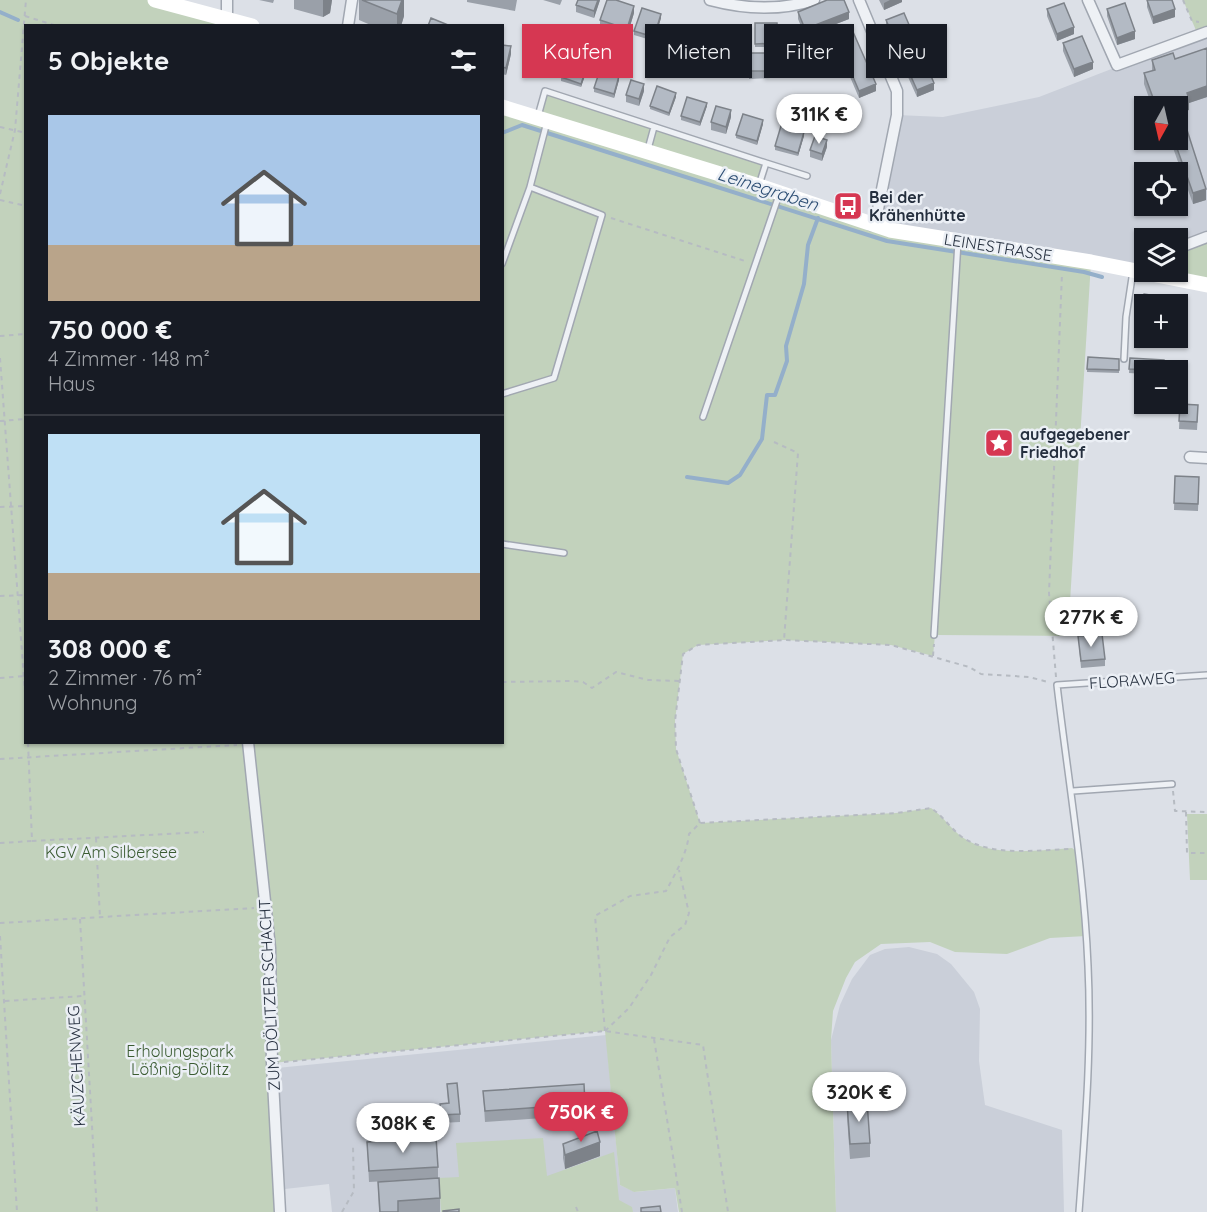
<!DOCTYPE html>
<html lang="de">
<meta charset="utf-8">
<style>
body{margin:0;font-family:Quicksand,sans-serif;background:#242831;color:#f1f3f6;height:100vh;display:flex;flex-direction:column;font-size:22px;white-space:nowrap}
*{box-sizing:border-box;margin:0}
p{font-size:20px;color:#9ea1a6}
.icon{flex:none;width:33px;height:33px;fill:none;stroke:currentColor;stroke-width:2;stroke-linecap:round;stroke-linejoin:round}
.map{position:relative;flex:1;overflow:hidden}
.details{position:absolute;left:24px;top:24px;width:480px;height:720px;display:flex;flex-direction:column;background:#171b24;border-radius:0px;box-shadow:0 2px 4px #0004}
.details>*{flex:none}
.guide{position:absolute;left:522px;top:24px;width:570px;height:54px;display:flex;gap:12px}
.needle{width:39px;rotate:188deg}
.controls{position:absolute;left:1134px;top:96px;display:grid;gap:12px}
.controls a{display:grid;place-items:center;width:54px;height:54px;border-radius:0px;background:#171b24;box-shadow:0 2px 4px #0004;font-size:30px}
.price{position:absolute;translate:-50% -51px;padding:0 14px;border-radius:21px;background:#fff;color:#222;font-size:20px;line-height:39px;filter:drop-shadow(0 2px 3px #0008)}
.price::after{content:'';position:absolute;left:50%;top:36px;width:18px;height:14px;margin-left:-9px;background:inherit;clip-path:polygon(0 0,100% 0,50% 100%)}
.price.active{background:#d63752;color:#fff}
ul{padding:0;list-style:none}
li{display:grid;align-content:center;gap:12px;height:318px;padding:0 24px}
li+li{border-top:2px solid #363941}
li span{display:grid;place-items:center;height:186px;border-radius:0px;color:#555}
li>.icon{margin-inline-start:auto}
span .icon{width:108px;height:108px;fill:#fffc;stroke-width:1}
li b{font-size:26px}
h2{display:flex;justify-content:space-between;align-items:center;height:72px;padding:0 24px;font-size:26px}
.pill{padding:0 21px;border-radius:0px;background:#171b24;box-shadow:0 2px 4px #0004;font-size:21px;line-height:54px}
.pill.active{background:#d63752;color:#fff}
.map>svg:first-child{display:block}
</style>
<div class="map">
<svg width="1207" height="1212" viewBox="0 0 1207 1212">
<rect width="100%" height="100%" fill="#dce0e7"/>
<!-- built -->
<path fill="#cacfd9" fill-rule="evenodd" d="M1207,32V237L1178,248V238H1144V272L871,225L897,115L943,117L1039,97ZM1144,106H1178V140H1144ZM1144,172H1178V206H1144Z
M909,947L937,954L951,964L974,992L980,1009L979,1061L985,1105L1062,1130L1064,1212H836L831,1040L840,1005L852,979L870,955L885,949Z
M606,1035L620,1185L635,1192L675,1188L678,1212H332L329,1184L285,1189L277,1068Z"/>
<!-- green -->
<path fill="#c2d2bc" d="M0,0H155L252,25L26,26V742H502L503,107L538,118L545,91L766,163L759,186L871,225L1091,262L1070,602L1071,636L935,635L933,656L891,645L784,640L698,645L683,654L675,721L676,749L700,823L896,813L931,808C943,816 950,828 962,837C991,858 1039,850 1072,848L1080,854L1086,936L1050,938L1007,954L955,952L930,942L881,944L855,962L846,978L833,1011L831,1040L836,1212H679L675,1188L634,1192L620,1185L605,1031L272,1063L280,1212H0Z
M1183,0H1207V32L1198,35Z
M1207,237V285L1162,272H1178V248Z
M1187,814H1207V880H1190Z
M543,1138L547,1176L614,1152L619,1200L632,1207L633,1212H441L439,1178L459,1177L456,1143Z"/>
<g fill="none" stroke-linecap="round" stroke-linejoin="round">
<!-- stream -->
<path stroke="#94afca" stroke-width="4" d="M0,12L18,20
M502,133L522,125L887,241L1084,272L1102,277
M687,477L728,483L740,475L762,439L767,395H775L787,361L786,346L804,284L808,245L818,218"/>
<!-- lane casing -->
<g stroke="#a1a7b1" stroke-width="8">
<path id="lane" d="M538,116L545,91L766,163L759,185
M648,149L654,127
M766,163L807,176
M502,264L530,187L547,122
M1124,359L1126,317L1133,271
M502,394L554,378L602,215L530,187
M703,417L779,195
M502,544L564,553
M934,635L958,242
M1073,791L1172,784
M1079,1212C1085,1130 1092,1048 1088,966C1084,871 1068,779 1057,685L1207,675"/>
</g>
<!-- street casing -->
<g stroke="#a1a7b1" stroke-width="13">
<path id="street" d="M227,0V19
M710,0C744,9 780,11 814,0
M859,0L897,91V115L877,214L871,225
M1088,0L1117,65L1207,32
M348,26L352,0
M1178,248L1207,237
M1190,457L1207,458
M248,742L270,948L272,1063L280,1212"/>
</g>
<!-- path -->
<path stroke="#b6bbc2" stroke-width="2" stroke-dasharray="4.5 4.5" stroke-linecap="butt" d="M1183,0L1192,21L1199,22
M25,16L57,26
M0,127L26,133
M0,194L15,130L26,0
M0,200L26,206
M611,218L748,262
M0,336L26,334
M0,358L26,706
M0,421L26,419
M774,442L798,453L784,640
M0,507L26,506
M0,596L26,595
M933,656L934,644
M1056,677L1049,593L1062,273
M0,678L26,676
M502,682L572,681L583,682L592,688L616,672L648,680L680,681
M0,759L237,745
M1173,791L1175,811L1207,812
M1186,812L1187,853H1207
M700,823L676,749L675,721L683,654L698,645L784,640L891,645L969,667L981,674L1029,677L1048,682
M96,838L100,918
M32,841L204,832
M0,843L32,841L28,742
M80,919L97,1212
M0,923L254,908
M0,936L17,1212
M5,1001L83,996
M605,1031L595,916L630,896L666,891C675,874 687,854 689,834L700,823L897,813L931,808C943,816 950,828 962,837C991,857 1036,850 1069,849
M605,1031L629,1008L651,975L670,937L685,925L689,913L679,870
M654,1039L682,1212
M284,1062L605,1031L703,1045L728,1212
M576,1207L578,1212
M342,1212L354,1191L353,1147"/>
<!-- lane -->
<use href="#lane" stroke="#eef1f5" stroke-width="5"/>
<!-- street -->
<use href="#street" stroke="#eef1f5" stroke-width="10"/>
<!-- secondary -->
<path stroke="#fff" stroke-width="15" d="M155,0L252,26
M502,107L759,186L890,230L1091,262L1207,285"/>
</g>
<!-- wall -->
<path fill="#9aa0a9" d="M259,0H274L273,3Z
M294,0H332L330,13L323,17L294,9Z
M359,0H404V16L401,26H373L359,20Z
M467,0H517L515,11L467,2Z
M543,0H562L560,5Z
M600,0L594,18L576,12V5Z
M879,0H902V2L884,10Z
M1147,0L1175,17L1153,24L1147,7Z
M1047,9L1074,34L1057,41L1047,16Z
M1107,9L1135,39L1117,45L1107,16Z
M798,12L849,19L805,36L798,19Z
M634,13L627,36L600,28V20Z
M661,18L654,41L634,35V31Z
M886,20L934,90L917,97L886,28Z
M755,23H777L778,47H755Z
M834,32L876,91L859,98L834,39Z
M696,38L690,59L671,53V45Z
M731,40L728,65L709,62V59Z
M1063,43L1093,69L1074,77L1063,51Z
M502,45L511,54L506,75L502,74Z
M1207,48V97L1189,103V110L1178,106H1152L1144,84V73L1152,71V60L1175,59Z
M749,53H770V78L749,79Z
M553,59L547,77L526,69V66Z
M587,70L581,87L561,81V77Z
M619,80L614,98L594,92V88Z
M644,91L639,106L626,102V95Z
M676,97L669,116L650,109V106Z
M707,106L700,126L681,120V116Z
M731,117L726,134L711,130V122Z
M763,124L757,145L736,138V135Z
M804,136L798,156L775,150V146Z
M1172,140H1178L1206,200L1193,204L1172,145Z
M827,147L822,161L810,157V150Z
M1162,299L1163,304L1142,305V301Z
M1145,338H1160V341L1145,340Z
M1130,358L1164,370H1144V374L1129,373Z
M1119,359V373L1087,372V369Z
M1180,404L1198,412L1197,430L1179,429Z
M1175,476L1199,485L1198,511L1174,510Z
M1078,636L1105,659V666L1081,668Z
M447,1084L460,1114V1122L441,1123L440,1104L448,1103Z
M483,1091L585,1104V1115L485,1122Z
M847,1103L870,1143V1157L850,1159L847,1117Z
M404,1106L405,1126L365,1129L364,1110Z
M367,1142L438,1167V1178L369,1182Z
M563,1144L600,1156L565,1169L563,1158Z
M378,1182L440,1198V1212H379Z"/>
<!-- shaded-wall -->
<path fill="#7d8289" d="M323,0H332L330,13L323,17Z
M402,0H404V16L401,26H397V14Z
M598,0H600L594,18V11Z
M890,0H902V2L884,10V3Z
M634,6V13L627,36V29Z
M1175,9V17L1153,24V17Z
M849,12V19L805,36V29Z
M661,14V18L654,41V37Z
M1074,27V34L1057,41V34Z
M696,31V38L690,59V51Z
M1135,31V39L1117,45V38Z
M511,46V54L506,75V68Z
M553,55V59L547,77V73Z
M1093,62V69L1074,77V69Z
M587,66V70L581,87V84Z
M619,76V80L614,98V94Z
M934,83V90L917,97V90Z
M644,84V91L639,106V99Z
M876,84V91L859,98V91Z
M1207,86V97L1189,103V110L1178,114V106H1168L1187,93Z
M676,93V97L669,116V113Z
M707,103V106L700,126V122Z
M1167,103V106H1156Z
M731,110V117L726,134V127Z
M763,120V124L757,145V141Z
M804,132V136L798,156V153Z
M827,140V147L822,161V154Z
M1206,189V200L1193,204V193Z
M600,1142V1156L565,1169V1155Z"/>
<!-- building -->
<path fill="#b3bac4" stroke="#7d8289" stroke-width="1.5" d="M362,0H402L397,14Z
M578,0H598L594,11L576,5Z
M607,0H616L634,6L627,29L600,20Z
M827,0H844L849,12L805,29L798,12Z
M1147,0H1172L1175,9L1153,17Z
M1064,3L1074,27L1057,34L1047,9Z
M1125,3L1135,31L1117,38L1107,9Z
M642,8L661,14L654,37L634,31Z
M904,13L934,83L917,90L886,20Z
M431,18L448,25L428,26Z
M755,23H777L778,43L755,44Z
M678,25L696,31L690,51L671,45Z
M850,25L876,84L859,91L834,32Z
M1082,36L1093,62L1074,69L1063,43Z
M711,37L731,40L728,61L709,59Z
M502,45L511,46L506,68L502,67Z
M532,48L553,55L547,73L526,66Z
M1207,48V86L1187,93L1189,99L1168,106L1167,103L1156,106L1144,73L1155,70L1152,60L1173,53L1175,59Z
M749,53H770V71H749Z
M567,59L587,66L581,84L561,77Z
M600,70L619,76L614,94L594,88Z
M631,80L644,84L639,99L626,95Z
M657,86L676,93L669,113L650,106Z
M687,97L707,103L700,122L681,116Z
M716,106L731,110L726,127L711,122Z
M743,114L763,120L757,141L736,135Z
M781,126L804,132L798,153L775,146Z
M1187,130L1206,189L1193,193L1174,140H1178V133Z
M815,136L827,140L822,154L810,150Z
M1144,294L1162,297V299L1151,297L1150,302L1142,301Z
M1151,297L1163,299L1161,304H1149Z
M1088,357L1119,359V370L1087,369Z
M1130,358L1164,360V370L1129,369Z
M1180,404L1198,405L1197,422L1179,421Z
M1175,476L1199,477L1198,504L1174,503Z
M1102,634L1105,659L1081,661L1078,636Z
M457,1083L460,1114L441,1115L440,1104L449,1103L447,1084Z
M584,1084L585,1104L485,1111L483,1091Z
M867,1101L870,1143L850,1144L847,1103Z
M404,1106L405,1122L365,1125L364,1110Z
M597,1131L600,1142L565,1155L563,1144Z
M436,1137L438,1167L369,1171L367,1142Z
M439,1178L440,1198L398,1201V1212H380L378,1182Z
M660,1206L661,1212H641V1208Z
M459,1209V1212H443V1211Z"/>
<!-- icons -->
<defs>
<g id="bus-square" transform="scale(1.5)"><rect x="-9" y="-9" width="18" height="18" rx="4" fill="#d63752" stroke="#ebeff5"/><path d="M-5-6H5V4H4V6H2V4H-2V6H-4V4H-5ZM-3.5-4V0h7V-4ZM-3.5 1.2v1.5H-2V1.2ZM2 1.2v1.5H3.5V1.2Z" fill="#fff"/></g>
<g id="sight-square" transform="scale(1.5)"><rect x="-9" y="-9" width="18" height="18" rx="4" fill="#d63752" stroke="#ebeff5"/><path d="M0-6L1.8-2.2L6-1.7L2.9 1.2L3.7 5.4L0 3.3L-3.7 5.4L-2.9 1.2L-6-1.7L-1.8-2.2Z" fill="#fff"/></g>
</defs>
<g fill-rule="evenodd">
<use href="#bus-square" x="848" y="206"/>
<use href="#sight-square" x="999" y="443"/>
</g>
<g text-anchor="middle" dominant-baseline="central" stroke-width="5" stroke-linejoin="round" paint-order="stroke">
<!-- poi labels -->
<g font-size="16" font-weight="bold" fill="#252f3e" stroke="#ebeff5" text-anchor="start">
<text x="869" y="197">Bei der<tspan x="869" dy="18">Krähenhütte</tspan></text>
<text x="1020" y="434">aufgegebener<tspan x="1020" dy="18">Friedhof</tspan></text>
</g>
<!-- street labels -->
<g font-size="16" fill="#252f3e" stroke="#ebeff5">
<text transform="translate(998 247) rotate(9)">LEINESTRASSE</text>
<text transform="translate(1132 680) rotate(-4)">FLORAWEG</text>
<text transform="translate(269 995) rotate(-93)">ZUM DÖLITZER SCHACHT</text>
<text transform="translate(76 1066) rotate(-93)">KÄUZCHENWEG</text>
</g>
<!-- park labels -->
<g font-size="16" fill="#3a5b31" stroke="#ebeff5">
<text x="111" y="852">KGV Am Silbersee</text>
<text x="180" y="1051">Erholungspark<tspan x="180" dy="18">Lößnig-Dölitz</tspan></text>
</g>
<!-- water labels -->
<g font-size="18" font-style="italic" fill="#2d4e74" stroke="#ebeff5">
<text transform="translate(768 189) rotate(18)">Leinegraben</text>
</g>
</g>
</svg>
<div class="controls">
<a><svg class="needle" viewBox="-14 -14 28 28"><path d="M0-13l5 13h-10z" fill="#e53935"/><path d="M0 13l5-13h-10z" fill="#9ea1a6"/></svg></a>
<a><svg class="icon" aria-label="locate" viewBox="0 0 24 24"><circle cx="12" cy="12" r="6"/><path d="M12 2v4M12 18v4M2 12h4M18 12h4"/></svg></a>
<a><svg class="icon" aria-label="layers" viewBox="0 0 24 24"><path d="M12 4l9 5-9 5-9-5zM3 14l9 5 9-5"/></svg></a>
<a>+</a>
<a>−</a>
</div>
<b class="price" style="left:819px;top:145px">311K €</b>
<b class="price" style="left:1091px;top:648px">277K €</b>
<b class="price" style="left:859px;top:1123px">320K €</b>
<b class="price active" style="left:581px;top:1143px">750K €</b>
<b class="price" style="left:403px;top:1154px">308K €</b>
<div class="guide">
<a class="pill active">Kaufen</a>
<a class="pill">Mieten</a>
<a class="pill">Filter</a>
<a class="pill">Neu</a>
</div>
<section class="details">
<h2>5 Objekte<svg class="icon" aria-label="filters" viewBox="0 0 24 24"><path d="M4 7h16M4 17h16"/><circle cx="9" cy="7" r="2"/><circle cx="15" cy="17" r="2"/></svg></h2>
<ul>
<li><span style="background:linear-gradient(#a9c7e8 70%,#b9a48a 0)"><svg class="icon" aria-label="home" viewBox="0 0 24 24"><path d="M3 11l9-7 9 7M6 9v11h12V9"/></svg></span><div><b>750 000 €</b><p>4 Zimmer · 148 m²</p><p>Haus</p></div></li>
<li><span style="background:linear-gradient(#bfe0f5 75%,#b9a48a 0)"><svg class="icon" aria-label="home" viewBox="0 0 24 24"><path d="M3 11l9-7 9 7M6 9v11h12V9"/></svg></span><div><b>308 000 €</b><p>2 Zimmer · 76 m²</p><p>Wohnung</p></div></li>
</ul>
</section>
</div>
